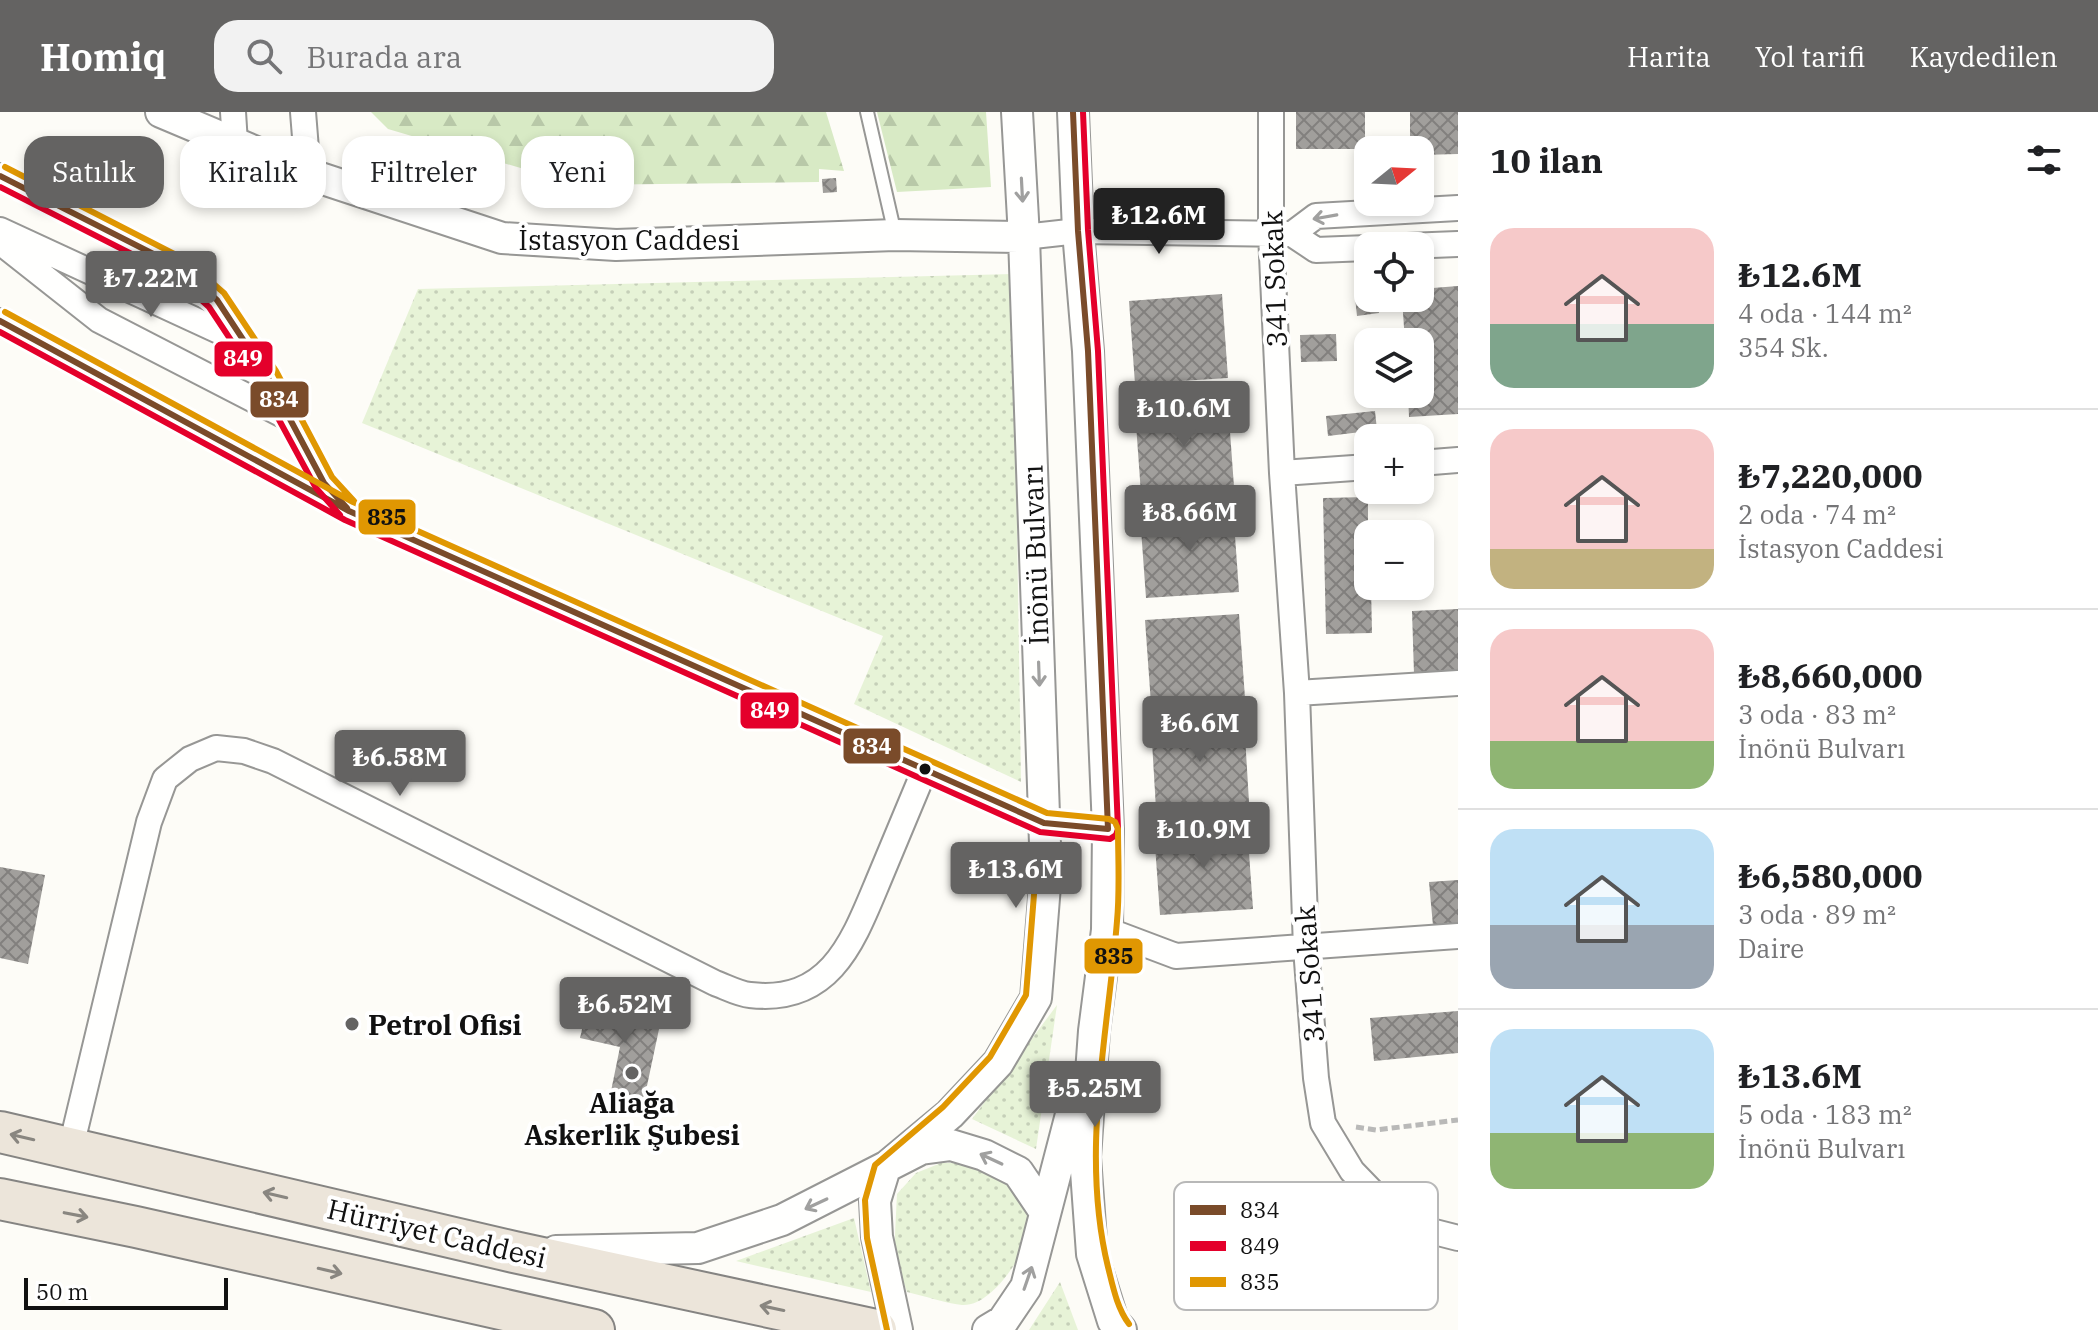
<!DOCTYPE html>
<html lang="tr">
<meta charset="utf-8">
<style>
body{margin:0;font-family:"IBM Plex Serif",serif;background:#f2f2f2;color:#202124;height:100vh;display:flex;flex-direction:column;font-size:30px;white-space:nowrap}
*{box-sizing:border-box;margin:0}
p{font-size:26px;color:#757577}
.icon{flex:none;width:44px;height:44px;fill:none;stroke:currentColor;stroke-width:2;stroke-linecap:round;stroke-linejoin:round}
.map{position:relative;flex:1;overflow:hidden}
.details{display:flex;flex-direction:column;background:#fff;width:640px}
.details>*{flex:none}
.guide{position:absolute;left:24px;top:24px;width:760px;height:72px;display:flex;gap:16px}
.needle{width:52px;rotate:72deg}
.tools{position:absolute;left:1354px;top:24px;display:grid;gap:16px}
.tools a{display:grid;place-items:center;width:80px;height:80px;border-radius:16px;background:#fff;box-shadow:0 4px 12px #0003;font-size:40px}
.scale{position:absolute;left:24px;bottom:20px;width:204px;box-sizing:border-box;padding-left:8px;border:4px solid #111;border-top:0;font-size:22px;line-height:28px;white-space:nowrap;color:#111;-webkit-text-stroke:6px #fff;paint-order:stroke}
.price{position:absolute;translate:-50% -68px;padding:0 18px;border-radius:8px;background:#646362;color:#fff;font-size:26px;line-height:52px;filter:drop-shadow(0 2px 4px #0008)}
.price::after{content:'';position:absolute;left:50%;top:48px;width:24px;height:18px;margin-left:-12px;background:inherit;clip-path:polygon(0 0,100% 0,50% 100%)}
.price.current{background:#222;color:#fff}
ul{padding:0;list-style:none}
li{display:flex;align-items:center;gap:24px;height:200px;padding:0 32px}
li+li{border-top:2px solid #e0e0e0}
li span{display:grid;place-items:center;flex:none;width:224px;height:160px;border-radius:24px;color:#555}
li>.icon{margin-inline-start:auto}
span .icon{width:96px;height:96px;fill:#fffc;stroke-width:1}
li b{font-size:34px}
h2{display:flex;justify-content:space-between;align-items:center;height:96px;padding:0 32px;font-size:34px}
.chip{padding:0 28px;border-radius:24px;background:#fff;box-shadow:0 4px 12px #0003;font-size:28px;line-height:72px}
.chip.current{background:#646362;color:#fff}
header{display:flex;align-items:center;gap:48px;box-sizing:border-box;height:112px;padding:0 40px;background:#646362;color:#fff}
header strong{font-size:38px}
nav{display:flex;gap:44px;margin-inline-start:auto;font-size:28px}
.search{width:560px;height:72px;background:#f2f2f2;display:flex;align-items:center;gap:20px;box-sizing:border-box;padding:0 28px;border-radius:24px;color:#757577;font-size:30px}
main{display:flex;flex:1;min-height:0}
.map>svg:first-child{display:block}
</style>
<header>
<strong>Homiq</strong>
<div class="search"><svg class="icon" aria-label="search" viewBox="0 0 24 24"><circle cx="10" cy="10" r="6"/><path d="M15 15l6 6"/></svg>Burada ara</div>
<nav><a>Harita</a><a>Yol tarifi</a><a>Kaydedilen</a></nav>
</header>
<main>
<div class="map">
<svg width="1458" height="1218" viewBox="0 0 1458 1218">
<defs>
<pattern id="forest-firs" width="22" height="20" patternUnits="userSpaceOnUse" patternTransform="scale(2)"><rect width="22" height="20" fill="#d8eac5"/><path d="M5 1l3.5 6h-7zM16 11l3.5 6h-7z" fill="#b8c8a8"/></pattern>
<pattern id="park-dots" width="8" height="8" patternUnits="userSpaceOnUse" patternTransform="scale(2)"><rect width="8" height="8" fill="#e7f3d7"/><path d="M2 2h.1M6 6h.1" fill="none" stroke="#c5cfb8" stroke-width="1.8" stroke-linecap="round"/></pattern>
<pattern id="building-cross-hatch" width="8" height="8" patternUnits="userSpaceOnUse" patternTransform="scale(2)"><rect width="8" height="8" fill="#a19f9c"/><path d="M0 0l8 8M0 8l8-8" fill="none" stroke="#82807e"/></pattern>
</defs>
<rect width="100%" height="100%" fill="#fdfcf7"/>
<!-- forest -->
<path fill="url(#forest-firs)" d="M371,0H826L844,59L819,57V70L578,73L388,17Z
M877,0H986L991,75L897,80Z"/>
<!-- park -->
<path fill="url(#park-dots)" d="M1013,162L1021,670L854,592L883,524L362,311L418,177Z
M1057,893L1036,1037L972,1007Z
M941,1051C956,1051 977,1050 991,1059C1009,1070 1024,1096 1033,1115C1025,1140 993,1195 962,1193C944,1191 925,1184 907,1180L894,1142L897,1082L916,1061Z
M854,1106L871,1180L736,1149Z
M1060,1170L1078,1218H1029Z"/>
<!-- building -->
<path fill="url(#building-cross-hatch)" d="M1296,0H1365V37H1296Z
M1410,0H1458V42L1420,43V38H1410Z
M836,66L837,80L823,81L822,67Z
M1458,174V302L1409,305L1408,282H1420V230H1405L1402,186H1420V177Z
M1368,175V186H1377L1379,201L1357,204L1354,176Z
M1222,182L1228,266L1135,272L1129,189Z
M1336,222L1337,249L1301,250L1300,223Z
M1228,292L1234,375L1141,382L1135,298Z
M1375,299L1377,318L1328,324L1326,304Z
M1368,385V474H1371L1372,521L1326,522L1323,386Z
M1233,396L1239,480L1146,486L1140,403Z
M1458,497V560L1414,562L1412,499Z
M1239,502L1245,586L1151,592L1145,508Z
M1244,607L1249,690L1156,697L1151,613Z
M1247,713L1253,797L1160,803L1154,719Z
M0,755L45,763L28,852L0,846Z
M1458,768V812L1433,814L1429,770Z
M589,887L662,903L644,988L609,989L620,935L580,926Z
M1458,899V941L1374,949L1370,906Z"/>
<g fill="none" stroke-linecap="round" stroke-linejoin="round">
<!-- service casing -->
<g stroke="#979795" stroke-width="16">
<path id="service" d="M867,0L895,122"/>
</g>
<!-- minor casing -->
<g stroke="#979795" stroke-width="28">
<path id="minor" d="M233,0L235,31
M303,0L308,62
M1271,0V122L1282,361L1297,581L1306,836L1316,966L1323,1011L1352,1059L1381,1089L1415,1115L1458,1126
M0,64L181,156L217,188L267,264L324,371L340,389
M0,118L245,231
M1292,122L1316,104L1458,96
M1024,125L1078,119L1292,122L1316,138L1368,136
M0,130L99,208L287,305
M1407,134L1458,132
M0,209L349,399L1044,711L1108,717
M1420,351L1458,348
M1282,361L1368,355
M1297,581L1458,571
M1107,818L1176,844L1458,824
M71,1035L149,710L165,667L190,647L216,636L244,639L273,649L715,871C726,875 739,882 750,883C829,892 852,832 877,772C893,734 909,695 925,657"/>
</g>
<!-- tertiary casing -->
<g stroke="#979795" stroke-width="34">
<path id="tertiary" d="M161,0L308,62L502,126L616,133L895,123L1024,125
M1073,0L1078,119L1088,239L1108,717L1107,818L1094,919L1085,1045L1092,1142L1113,1209L1121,1218
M556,1139L698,1136L782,1108L921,1037L951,1033L984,1043L1018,1060L1045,1100
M897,1218L877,1125L875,1089L885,1056L950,1002L998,951L1036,886L1046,761L1024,125L1017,0
M988,1218L1003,1209L1026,1175L1075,987"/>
</g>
<!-- trunk casing -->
<g stroke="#858482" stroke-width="44">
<path id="trunk" d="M0,1020L514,1140L876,1218
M0,1087L136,1115L594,1218"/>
</g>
<!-- path -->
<path stroke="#b9b9b8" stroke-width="5" stroke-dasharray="8 4" stroke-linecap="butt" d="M1356,1015L1376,1018L1458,1008"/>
<!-- service -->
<use href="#service" stroke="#fffffe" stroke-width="12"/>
<!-- minor -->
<use href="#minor" stroke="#fffffe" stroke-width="24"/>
<!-- tertiary -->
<use href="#tertiary" stroke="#fffffe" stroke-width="30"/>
<!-- trunk -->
<use href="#trunk" stroke="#ece5da" stroke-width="40"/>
<!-- bus-1 casing -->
<g stroke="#fff" stroke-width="12">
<path id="bus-1" d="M0,64L181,156L217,188L267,264L324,371L347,396
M0,209L349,399L1044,711L1108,717L1088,239L1078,119L1073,0"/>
</g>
<!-- bus-2 casing -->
<g stroke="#fff" stroke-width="12">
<path id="bus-2" d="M0,75L175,164L209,195L258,269L316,376L340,403
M0,220L345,408L1040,720L1110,727L1116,723L1118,717L1098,239L1088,118L1083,0"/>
</g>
<!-- bus-3 casing -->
<g stroke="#fff" stroke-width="12">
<path id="bus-3" d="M5,55L186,148L224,181L276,259L332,365L354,389
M5,200L353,390L1047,701L1109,707L1115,710L1118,717C1118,747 1120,778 1117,809C1108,924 1080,1040 1108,1155C1113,1175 1117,1196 1129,1212
M887,1218L867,1126L865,1088L875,1053L943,995L990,945L1026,883L1035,770"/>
</g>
<!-- bus-1 -->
<use href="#bus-1" stroke="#7a4b2a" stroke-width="6"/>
<!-- bus-2 -->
<use href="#bus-2" stroke="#e4002b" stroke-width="6"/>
<!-- bus-3 -->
<use href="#bus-3" stroke="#e09702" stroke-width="6"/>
</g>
<!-- one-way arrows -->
<defs><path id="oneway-shaft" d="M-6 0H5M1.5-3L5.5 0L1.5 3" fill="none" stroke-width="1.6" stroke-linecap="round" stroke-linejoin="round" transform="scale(2)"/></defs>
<g stroke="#a0a09f">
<use href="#oneway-shaft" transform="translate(1022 78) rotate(87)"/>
<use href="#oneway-shaft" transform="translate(1325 105) rotate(170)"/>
<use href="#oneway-shaft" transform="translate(1039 562) rotate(88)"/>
<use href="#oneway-shaft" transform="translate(991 1047) rotate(-155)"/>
<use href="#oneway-shaft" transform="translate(816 1092) rotate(155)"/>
<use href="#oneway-shaft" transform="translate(1028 1166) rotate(-71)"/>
</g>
<g stroke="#898680">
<use href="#oneway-shaft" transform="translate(22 1025) rotate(-167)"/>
<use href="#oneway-shaft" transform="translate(275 1083) rotate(-167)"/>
<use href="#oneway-shaft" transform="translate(76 1103) rotate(11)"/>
<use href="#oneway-shaft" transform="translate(330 1159) rotate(13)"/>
<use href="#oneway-shaft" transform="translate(772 1196) rotate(-168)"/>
</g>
<!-- markers -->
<circle fill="#111" stroke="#fff" stroke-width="3" cx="925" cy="657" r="7"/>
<g fill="#646362" stroke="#fff" stroke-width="3">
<circle cx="352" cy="912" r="8"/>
<circle cx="632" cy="961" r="8"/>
</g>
<g text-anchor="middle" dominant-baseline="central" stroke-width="8" stroke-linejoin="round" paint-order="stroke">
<!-- street labels -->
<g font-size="28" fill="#111" stroke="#fff">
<text x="629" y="127">İstasyon Caddesi</text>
<text transform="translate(1274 167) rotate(-92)">341 Sokak</text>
<text transform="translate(1035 443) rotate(-92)">İnönü Bulvarı</text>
<text transform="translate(1309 862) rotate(-94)">341 Sokak</text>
<text transform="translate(437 1121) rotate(13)">Hürriyet Caddesi</text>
</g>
<!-- poi labels -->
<g font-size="28" font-weight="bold" fill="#111" stroke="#fff" text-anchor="start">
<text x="368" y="912">Petrol Ofisi</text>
<text x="632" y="990" text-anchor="middle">Aliağa<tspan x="632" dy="32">Askerlik Şubesi</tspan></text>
</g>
</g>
<!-- legend -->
<rect x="1174" y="1070" width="264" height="128" rx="12" fill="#fff" stroke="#b8b8b8" stroke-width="2"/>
<rect x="1190" y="1093" width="36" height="10" fill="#7a4b2a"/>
<rect x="1190" y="1129" width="36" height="10" fill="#e4002b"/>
<rect x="1190" y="1165" width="36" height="10" fill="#e09702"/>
<g font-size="22" fill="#111">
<text x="1240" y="1106">834</text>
<text x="1240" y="1142">849</text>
<text x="1240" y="1178">835</text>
</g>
<g stroke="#fff" stroke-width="3">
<rect x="213" y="228" width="61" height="38" rx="8" fill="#e4002b"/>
<rect x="249" y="268" width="61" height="39" rx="8" fill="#7a4b2a"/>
<rect x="357" y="386" width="60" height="38" rx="8" fill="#e09702"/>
<rect x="739" y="579" width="61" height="39" rx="8" fill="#e4002b"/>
<rect x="842" y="615" width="60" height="38" rx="8" fill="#7a4b2a"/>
<rect x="1083" y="825" width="61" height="38" rx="8" fill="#e09702"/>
</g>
<g font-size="22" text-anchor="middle" font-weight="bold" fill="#fff">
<text x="243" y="254">849</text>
<text x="279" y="295">834</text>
<text x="770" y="606">849</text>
<text x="872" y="642">834</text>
</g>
<g font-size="22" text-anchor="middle" font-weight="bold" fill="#111">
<text x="387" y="413">835</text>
<text x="1114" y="852">835</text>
</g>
</svg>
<div class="tools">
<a><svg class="needle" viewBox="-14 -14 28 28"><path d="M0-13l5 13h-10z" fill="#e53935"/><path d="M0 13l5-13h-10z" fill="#757577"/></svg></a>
<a><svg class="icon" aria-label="locate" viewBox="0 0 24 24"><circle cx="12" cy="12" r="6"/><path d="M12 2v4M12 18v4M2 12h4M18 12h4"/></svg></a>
<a><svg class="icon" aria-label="layers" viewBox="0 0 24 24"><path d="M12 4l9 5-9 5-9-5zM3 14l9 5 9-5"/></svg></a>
<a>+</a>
<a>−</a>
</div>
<div class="scale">50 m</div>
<b class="price current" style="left:1159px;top:144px">₺12.6M</b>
<b class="price" style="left:151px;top:207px">₺7.22M</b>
<b class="price" style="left:1184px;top:337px">₺10.6M</b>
<b class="price" style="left:1190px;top:441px">₺8.66M</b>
<b class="price" style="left:1200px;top:652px">₺6.6M</b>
<b class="price" style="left:400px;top:686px">₺6.58M</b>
<b class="price" style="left:1204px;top:758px">₺10.9M</b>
<b class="price" style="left:1016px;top:798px">₺13.6M</b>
<b class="price" style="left:625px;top:933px">₺6.52M</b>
<b class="price" style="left:1095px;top:1017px">₺5.25M</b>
<div class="guide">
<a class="chip current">Satılık</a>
<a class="chip">Kiralık</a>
<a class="chip">Filtreler</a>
<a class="chip">Yeni</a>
</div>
</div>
<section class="details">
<h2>10 ilan<svg class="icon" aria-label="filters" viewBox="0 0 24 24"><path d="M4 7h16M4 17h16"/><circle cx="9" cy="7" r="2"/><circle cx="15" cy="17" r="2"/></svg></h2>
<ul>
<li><span style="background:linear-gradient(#f6c9c9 60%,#7fa58c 0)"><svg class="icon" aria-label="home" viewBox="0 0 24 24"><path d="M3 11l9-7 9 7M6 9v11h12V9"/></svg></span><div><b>₺12.6M</b><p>4 oda · 144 m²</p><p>354 Sk.</p></div></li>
<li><span style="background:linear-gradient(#f6c9c9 75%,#c2b280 0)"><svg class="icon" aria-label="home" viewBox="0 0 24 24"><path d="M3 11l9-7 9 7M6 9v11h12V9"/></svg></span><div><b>₺7,220,000</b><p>2 oda · 74 m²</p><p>İstasyon Caddesi</p></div></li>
<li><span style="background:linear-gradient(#f6c9c9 70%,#8fb573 0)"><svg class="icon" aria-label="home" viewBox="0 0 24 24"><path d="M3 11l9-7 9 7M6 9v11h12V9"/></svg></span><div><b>₺8,660,000</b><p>3 oda · 83 m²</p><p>İnönü Bulvarı</p></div></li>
<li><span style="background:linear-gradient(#bfe0f5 60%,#9aa5b1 0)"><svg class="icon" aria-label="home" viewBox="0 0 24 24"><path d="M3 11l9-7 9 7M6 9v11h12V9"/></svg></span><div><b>₺6,580,000</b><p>3 oda · 89 m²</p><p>Daire</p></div></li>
<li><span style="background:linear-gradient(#bfe0f5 65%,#8fb573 0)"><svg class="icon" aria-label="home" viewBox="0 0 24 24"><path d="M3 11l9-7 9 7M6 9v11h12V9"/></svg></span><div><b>₺13.6M</b><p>5 oda · 183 m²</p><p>İnönü Bulvarı</p></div></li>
</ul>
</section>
</main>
